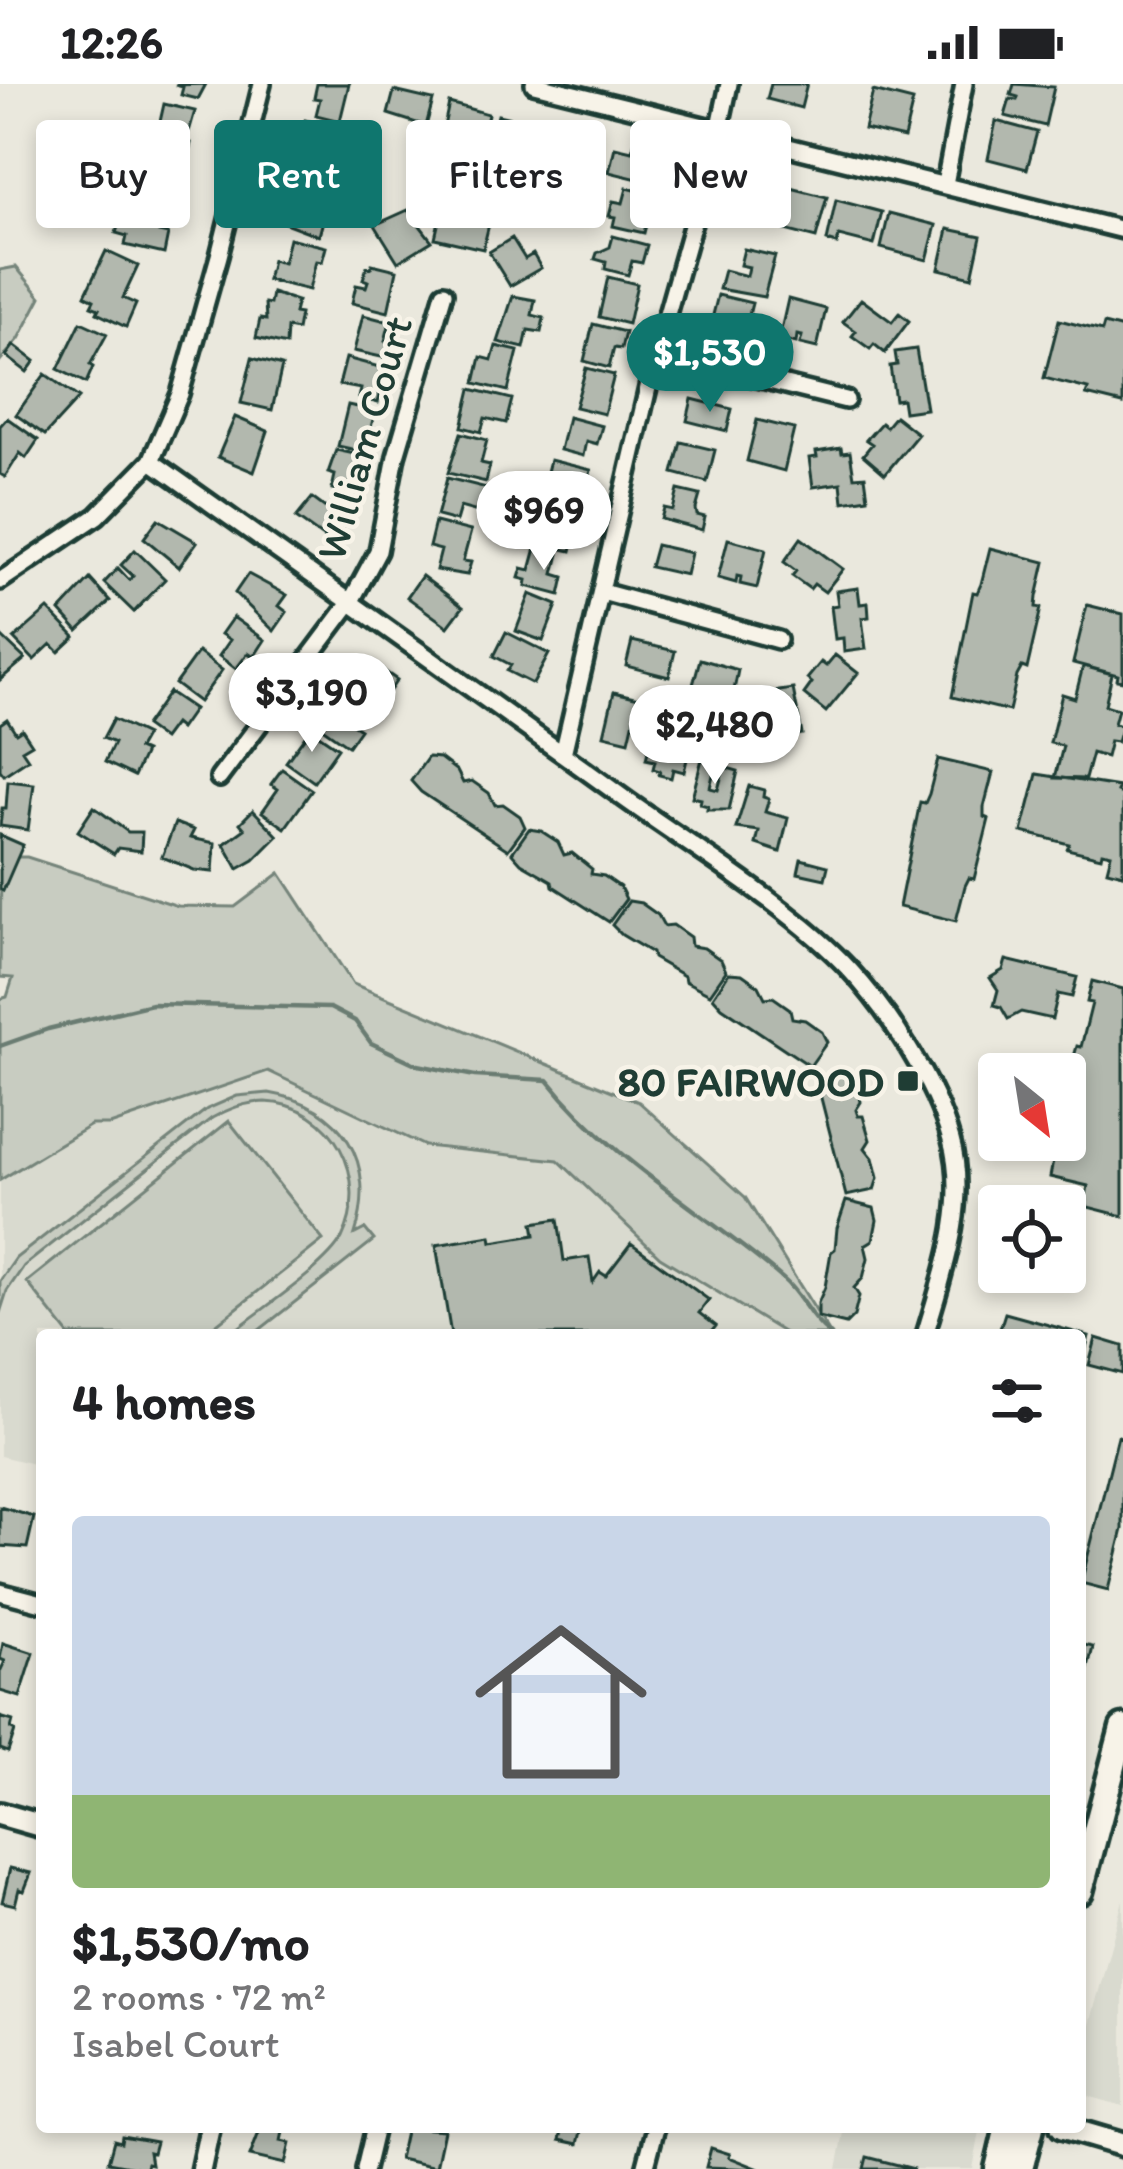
<!DOCTYPE html>
<meta charset="utf-8">
<style>
body{margin:0;font-family:Itim,sans-serif;background:#f6f6f6;color:#202124;height:100vh;display:flex;flex-direction:column;font-size:45px;white-space:nowrap}
*{box-sizing:border-box;margin:0}
p{font-size:39px;color:#757577}
.icon{flex:none;width:66px;height:66px;fill:none;stroke:currentColor;stroke-width:2;stroke-linecap:round;stroke-linejoin:round}
.map{position:relative;flex:1;overflow:hidden}
.details{position:absolute;left:36px;top:1245px;width:1050px;height:804px;display:flex;flex-direction:column;background:#fff;border-radius:12px;box-shadow:0 6px 18px #0003}
.details>*{flex:none}
.banner{position:absolute;left:36px;top:36px;width:1053px;height:108px;display:flex;gap:24px}
.needle{width:78px;rotate:150deg}
.fabs{position:absolute;left:978px;top:969px;display:grid;gap:24px}
.fabs a{display:grid;place-items:center;width:108px;height:108px;border-radius:12px;background:#fff;box-shadow:0 6px 18px #0003;font-size:60px}
.price{position:absolute;translate:-50% -102px;padding:0 27px;border-radius:42px;background:#fff;color:#222;font-size:39px;line-height:78px;filter:drop-shadow(0 3px 6px #0008)}
.price::after{content:'';position:absolute;left:50%;top:72px;width:36px;height:27px;margin-left:-18px;background:inherit;clip-path:polygon(0 0,100% 0,50% 100%)}
.price.on{background:#0f766e;color:#fff}
ul{padding:0;list-style:none}
li{display:grid;align-content:center;gap:24px;height:636px;padding:0 36px}
li span{display:grid;place-items:center;height:372px;border-radius:12px;color:#555}
li>.icon{margin-inline-start:auto}
span .icon{width:216px;height:216px;fill:#fffc;stroke-width:1}
li b{font-size:51px}
h2{display:flex;justify-content:space-between;align-items:center;height:144px;padding:0 36px;font-size:51px}
.tag{padding:0 42px;border-radius:12px;background:#fff;box-shadow:0 6px 18px #0003;font-size:42px;line-height:108px}
.tag.on{background:#0f766e;color:#fff}
.status{display:flex;justify-content:space-between;align-items:center;height:84px;padding:0 60px;background:#fff;direction:ltr}
.status svg{height:33px;fill:currentColor}
.map>svg:first-child{display:block}
</style>
<div class="status"><b>12:26</b><svg viewBox="0 0 49 12"><path d="M0 12V9h3v3zM5 12V6h3v6zM10 12V3h3v9zM15 12V0h3v12zM26 1h20v11H26zM47 4h2v5h-2z"/></svg></div>
<div class="map">
<svg width="1123" height="2085" viewBox="0 0 1123 2085">
<rect width="100%" height="100%" fill="#eae8dd"/>
<filter id="ink" filterUnits="userSpaceOnUse"><feTurbulence type="fractalNoise" baseFrequency=".00833" numOctaves="2"/><feDisplacementMap in="SourceGraphic" scale="24" xChannelSelector="R" yChannelSelector="G"/><feConvolveMatrix kernelMatrix="1 2 1 2 8 2 1 2 1" color-interpolation-filters="sRGB"/></filter>
<g filter="url(#ink)">
<!-- built -->
<path fill="#d9dacf" d="M268,987L425,1062L558,1076L660,1173L788,1251H42V1382L0,1372V1096L91,1041H110Z
M1123,1816V2022L1088,2012L1080,2005V1978Z
M845,2043H978L980,2048L973,2085H837Z"/>
<!-- green -->
<path fill="#c8ccc1" stroke="#74847a" stroke-width="3" d="M16,183L41,213L19,255L0,277V186Z
M1,773H27L178,822L235,823L280,789L353,900L639,1018L745,1113L831,1251H788L660,1173L558,1076L425,1062L268,987L110,1041H91L0,1096V915L7,913L13,894L0,893Z
M269,1009C343,1021 378,1079 355,1150L365,1145L374,1156L253,1251H229C257,1228 327,1183 342,1154C371,1095 334,1020 265,1018C245,1018 229,1025 212,1034L24,1182L7,1207L0,1229V1197L16,1174L207,1025L237,1012Z
M229,1037L323,1156L203,1251H69L27,1198Z"/>
<g fill="none" stroke-linecap="round" stroke-linejoin="round">
<!-- stream -->
<path stroke="#6a7c72" stroke-width="4.5" d="M0,962L48,945L152,920L330,924L355,937L371,959L418,981L475,992L548,996C612,1077 705,1128 783,1195C802,1211 810,1236 831,1251"/>
</g>
<!-- building -->
<path fill="#b2b8ae" stroke="#1f3d34" stroke-width="3" d="M206,0L198,15L181,11L183,3L175,1Z
M317,0H349L340,37L316,31L320,15L314,14Z
M771,0H807L801,24L767,15Z
M1014,0L1054,3L1045,42L1005,32L1010,15L1017,16L1018,13L1011,11Z
M394,7L433,16L426,42L388,30Z
M873,7L913,17L904,54L864,45Z
M449,19L488,30L482,56L443,47Z
M164,20L195,27L186,58L191,59L187,79L145,69L149,50L157,51Z
M498,31L541,41L534,68L491,59Z
M305,36L349,46L337,93L296,84L300,66L295,65Z
M996,37L1037,48L1027,85L988,75Z
M553,44L596,54L589,82L546,74Z
M634,60L666,68L658,100L609,88L615,63L632,67Z
M128,89L149,94L147,119L150,120L143,139L160,143L159,148L168,150L164,170L125,161L127,152L116,149L119,139L110,137L112,126L109,125V113L117,109L121,90Z
M744,92L766,98L759,137L735,131L738,117L735,116Z
M294,97L322,103L319,118L322,119L320,128L325,129L319,152L285,139Z
M787,103L827,113L816,154L777,144Z
M627,104L659,112L655,130L649,129L644,149L613,142L615,133L609,132L613,117L623,119Z
M455,115L476,120L472,137L489,140L483,165L435,154L442,124L452,126Z
M836,116L882,128L874,161L839,152L837,160L827,157Z
M408,126L432,157L398,178L375,141Z
M889,129L936,141L927,176L881,164Z
M948,145L981,152L972,193L939,185Z
M613,152L647,161L642,179L632,177L628,191L605,185L606,178L595,175L597,169L610,163Z
M289,154L326,163L322,178L316,177L309,206L267,196L272,176L283,179Z
M512,154L525,175L533,170L541,184L510,202L489,168Z
M744,165L775,172L764,213L719,205L724,186L747,192L749,183L740,181Z
M106,167L138,182L123,214L136,220L126,243L97,229L99,225L91,222L94,216L85,211Z
M372,180L397,186L388,228L352,219L356,201L366,203L368,197L363,195L367,183L371,184Z
M608,193L637,200L628,240L599,233Z
M272,209L297,217L294,229L300,230L297,246L287,244L286,261L256,254L260,235L266,236L265,219L270,220Z
M718,211L752,219L744,251L710,243Z
M513,212L535,216L532,231L544,234L541,248L528,246L524,264L498,258Z
M788,215L826,225L817,264L800,260L802,252L797,251L796,259L779,255Z
M861,215L892,238L899,229L909,237L885,269L874,260L870,265L852,252L856,247L843,238Z
M363,231L390,238L385,257L391,258L386,274L354,267Z
M1059,236L1102,247L1104,240L1123,245V320L1086,311L1088,305L1044,294Z
M81,238L107,250L90,281L93,283L86,299L58,285Z
M593,240L625,248L621,265L614,264L609,284L584,277Z
M14,261L35,277L27,288L6,272Z
M496,262L518,267L508,307L475,299L481,273L492,276Z
M916,265L926,325L904,328L902,315L895,316L890,282L897,281L895,268Z
M252,274L282,282L272,326L241,319Z
M346,274L387,285L378,319L359,314L361,305L339,301Z
M586,284L614,291L604,330L575,323Z
M45,290L79,314L45,351L16,331Z
M471,305L512,315L506,339L485,334L481,348L462,343Z
M692,315L732,325L727,347L687,337Z
M348,321L375,327L365,368L338,362Z
M895,332L918,350L885,390L863,371L872,360L866,356L881,339L886,343Z
M235,333L268,347L254,388L218,373Z
M568,333L602,342L597,360L586,357L583,372L560,366Z
M7,334L38,356L26,374L20,369L5,393L0,390V342Z
M757,336L794,345L784,387L747,377Z
M461,349L487,356L481,379L490,381L486,398L448,389Z
M681,358L715,366L707,398L673,389Z
M841,364L842,369L850,368L854,393L865,392L868,414L843,418L841,399L813,403L809,374L817,373L816,368Z
M336,366L364,372L355,411L332,405L335,391L328,389Z
M550,376L591,386L588,398L579,403L575,416L553,410L556,397L555,390L547,388Z
M447,394L487,404L481,429L460,423L456,437L437,432Z
M678,406L700,411L696,425L697,431L705,433L702,446L661,435L664,424L673,426Z
M312,414L346,439L331,459L296,434Z
M551,420L581,427L571,467L536,459L538,454L533,453L536,441L545,443Z
M158,435L197,458L179,483L144,454Z
M435,438L471,447L463,477L471,478L467,491L436,486L441,466L429,463Z
M801,454L843,485L825,508L814,500L810,505L792,492L796,487L784,478Z
M728,455L766,465L757,504L740,500L741,493L737,492L736,499L718,494Z
M656,461L691,469L686,491L650,483Z
M536,464L559,470L554,490L564,493L560,511L526,502L527,496L519,494L522,484L530,486Z
M990,464L1045,478L1037,513L1036,523L1041,524L1027,585L1022,583L1017,592L1009,627L952,613L973,508L977,509L981,500Z
M135,466L165,495L134,528L104,499L118,484L129,496L133,492L121,481Z
M248,490L287,511L279,522L287,528L274,547L235,509Z
M422,492L463,523L448,543L407,513Z
M90,495L110,517L78,547L60,527Z
M858,504L860,520L868,519L869,533L862,534L866,565L844,568L843,554L835,555L831,522L838,521L836,507Z
M530,510L557,521L543,557L516,547Z
M1087,521L1123,530V597L1117,596L1118,591L1073,579Z
M48,525L75,553L59,568L51,560L34,576L14,555Z
M233,533L265,556L254,573L248,569L236,585L219,572L230,556L221,550Z
M506,548L549,570L533,600L507,587L511,581L494,572Z
M1,552L25,575L0,596V554Z
M632,557L675,567L669,593L626,582Z
M198,568L222,586L199,618L175,600Z
M835,571L858,589L826,628L804,610L812,599L807,595L821,578L826,582Z
M700,575L738,586L730,626L714,622L716,615L691,608Z
M358,578L373,588L377,582L397,596L381,620L346,596Z
M1083,582L1112,590L1105,621L1118,625L1114,640L1122,642L1117,658L1110,657L1106,673L1092,669L1085,695L1055,694L1063,662L1050,659L1062,610L1075,614Z
M793,605L802,650L755,659L746,612Z
M169,608L194,625L180,645L174,640L163,655L145,642Z
M614,608L639,614L629,657L604,651Z
M344,611L362,624L351,639L360,645L348,662L315,639L327,623L333,627Z
M7,635L16,649L22,645L32,660L22,666L28,675L4,691L0,686V640Z
M113,635L146,651L138,665L145,668L134,692L105,678L114,659L103,654Z
M655,639L667,642L664,669L669,670L672,657L690,662L684,688L673,685L671,694L659,691L660,687L653,685L655,677L646,675Z
M310,645L338,664L314,698L286,678Z
M428,673L440,674L457,687L463,699L472,697L489,709L495,721L503,720L520,732L525,743L508,766L421,708L411,697Z
M702,675L716,678L710,704L718,706L724,683L738,687L729,726H707L708,722L700,720L701,715L692,713Z
M938,675L993,688L984,723V733L989,735L974,795L969,794L965,802L956,837L899,823L920,718L925,719L929,710Z
M282,685L312,706L285,744L262,728L278,705L271,700Z
M1037,690L1119,703L1117,708L1123,710V790L1107,786L1111,770L1102,768L1101,773L1067,765L1069,760L1022,748Z
M8,697L34,700L28,746L0,742L2,724H6Z
M749,702L764,706L763,713L769,715L765,728L788,734L780,768L756,760L759,747L736,744Z
M94,723L128,748H142L141,767L118,764L114,770L78,747Z
M253,726L278,752L254,776L238,785L224,760L245,745L240,739Z
M175,739L194,746L190,754L215,759L213,788L194,786L162,773Z
M529,745L541,747L558,758L564,771L572,769L592,785L591,790L604,792L620,803L626,815L609,838L553,802L552,797L521,779L512,769Z
M0,751L23,761L3,807L0,805Z
M801,775L828,782L825,795L798,789Z
M629,817L641,819L658,831L664,842L673,841L690,853L691,862L704,864L721,876L726,887L710,910L685,897L684,892L653,874L652,869L622,851L612,841Z
M1006,876L1077,893L1072,913L1058,910L1052,935L1021,928L1008,935L1001,923L994,921L998,906L990,894L1003,886Z
M729,889L742,890L759,902L765,914L773,913L790,925L792,934L805,936L822,948L827,958L810,982L722,923L713,913Z
M1092,897L1123,905V1132L1084,1122L1088,1102L1050,1093L1057,1056H1065V993L1068,994L1077,962L1081,963L1092,919L1087,918Z
M848,989L857,998L861,1018L856,1026L858,1032H863L870,1056L865,1064L873,1074L878,1094L874,1106L846,1112L820,1010L821,996Z
M846,1117L874,1124L877,1136L873,1156L865,1161L868,1174L863,1194L854,1204L859,1212L854,1232L846,1240L818,1233V1219L825,1203L831,1168L835,1165L837,1144Z
M558,1135L564,1177L589,1173L593,1198L600,1188L606,1192L631,1159L709,1216L699,1229L716,1242L709,1251H451L436,1161L491,1152L492,1158L535,1151L533,1139Z
M1005,1229L1089,1252L1082,1279L1080,1251H998Z
M1096,1254L1123,1262V1290L1089,1281Z
M1118,1352L1123,1354V1445L1108,1506L1081,1499Z
M0,1423L34,1433L27,1464L0,1462Z
M3,1559L34,1569L20,1613L0,1607V1588L5,1577L0,1575Z
M1080,1560L1093,1563L1080,1618Z
M0,1633L13,1637L11,1645L15,1647L8,1668L0,1665Z
M10,1784L31,1789L24,1807L19,1805L15,1821L2,1818Z
M261,2043H284L281,2057L290,2059L285,2080L250,2072Z
M406,2043L444,2046L436,2083L399,2075Z
M563,2043H582L578,2060L560,2056Z
M122,2052L156,2058L153,2069L149,2068L151,2080L147,2079L145,2085L108,2078L114,2056L121,2058Z
M711,2064L730,2070L729,2073L759,2085L706,2083Z
M867,2073L914,2085H864Z"/>
<g fill="none" stroke-linecap="round" stroke-linejoin="round">
<!-- minor casing -->
<g stroke="#1f3d34" stroke-width="24">
<path id="minor" d="M534,0L1123,146
M945,100L964,0
M656,269L846,316
M151,377C309,489 468,601 625,715C695,765 792,824 849,885C890,929 935,999 951,1056C969,1119 943,1190 925,1251
M0,497L97,432L151,377L180,310L219,172L262,0
M602,508L778,556
M563,670L656,269L719,47L729,0
M219,694L350,519L378,467L396,372L444,209
M0,1508L42,1519
M365,2085L375,2043
M645,2085L656,2043"/>
</g>
<!-- tertiary casing -->
<g stroke="#1f3d34" stroke-width="27">
<path id="tertiary" d="M201,2085L210,2043"/>
</g>
<!-- secondary casing -->
<g stroke="#1f3d34" stroke-width="30">
<path id="secondary" d="M0,1730L42,1742
M1062,2043L1123,2061"/>
</g>
<!-- primary casing -->
<g stroke="#1f3d34" stroke-width="33">
<path id="primary" d="M1080,1807L1123,1644
M998,2085L1008,2043
M1020,2085L1031,2043"/>
</g>
<!-- minor -->
<use href="#minor" stroke="#f7f3e8" stroke-width="15"/>
<!-- tertiary -->
<use href="#tertiary" stroke="#f7f3e8" stroke-width="18"/>
<!-- secondary -->
<use href="#secondary" stroke="#f7f3e8" stroke-width="21"/>
<!-- primary -->
<use href="#primary" stroke="#f7f3e8" stroke-width="24"/>
</g>
</g>
<!-- markers -->
<rect fill="#1f3d34" stroke="#f7f3e8" stroke-width="4.5" x="896" y="985" width="24" height="24" rx="6"/>
<g text-anchor="middle" dominant-baseline="central" stroke-width="9" stroke-linejoin="round" paint-order="stroke">
<!-- street labels -->
<g font-size="42" fill="#1f3d34" stroke="#f7f3e8">
<text transform="translate(364 354) rotate(-74)">William Court</text>
</g>
<!-- poi labels -->
<g font-size="42" font-weight="bold" fill="#1f3d34" stroke="#f7f3e8" text-anchor="end">
<text x="884" y="997">80 FAIRWOOD</text>
</g>
</g>
</svg>
<div class="fabs">
<a><svg class="needle" viewBox="-14 -14 28 28"><path d="M0-13l5 13h-10z" fill="#e53935"/><path d="M0 13l5-13h-10z" fill="#757577"/></svg></a>
<a><svg class="icon" aria-label="locate" viewBox="0 0 24 24"><circle cx="12" cy="12" r="6"/><path d="M12 2v4M12 18v4M2 12h4M18 12h4"/></svg></a>
</div>
<b class="price on" style="left:710px;top:331px">$1,530</b>
<b class="price" style="left:544px;top:489px">$969</b>
<b class="price" style="left:312px;top:671px">$3,190</b>
<b class="price" style="left:715px;top:703px">$2,480</b>
<div class="banner">
<a class="tag">Buy</a>
<a class="tag on">Rent</a>
<a class="tag">Filters</a>
<a class="tag">New</a>
</div>
<section class="details">
<h2>4 homes<svg class="icon" aria-label="filters" viewBox="0 0 24 24"><path d="M4 7h16M4 17h16"/><circle cx="9" cy="7" r="2"/><circle cx="15" cy="17" r="2"/></svg></h2>
<ul>
<li><span style="background:linear-gradient(#c9d6e8 75%,#8fb573 0)"><svg class="icon" aria-label="home" viewBox="0 0 24 24"><path d="M3 11l9-7 9 7M6 9v11h12V9"/></svg></span><div><b>$1,530/mo</b><p>2 rooms · 72 m²</p><p>Isabel Court</p></div></li>
</ul>
</section>
</div>
